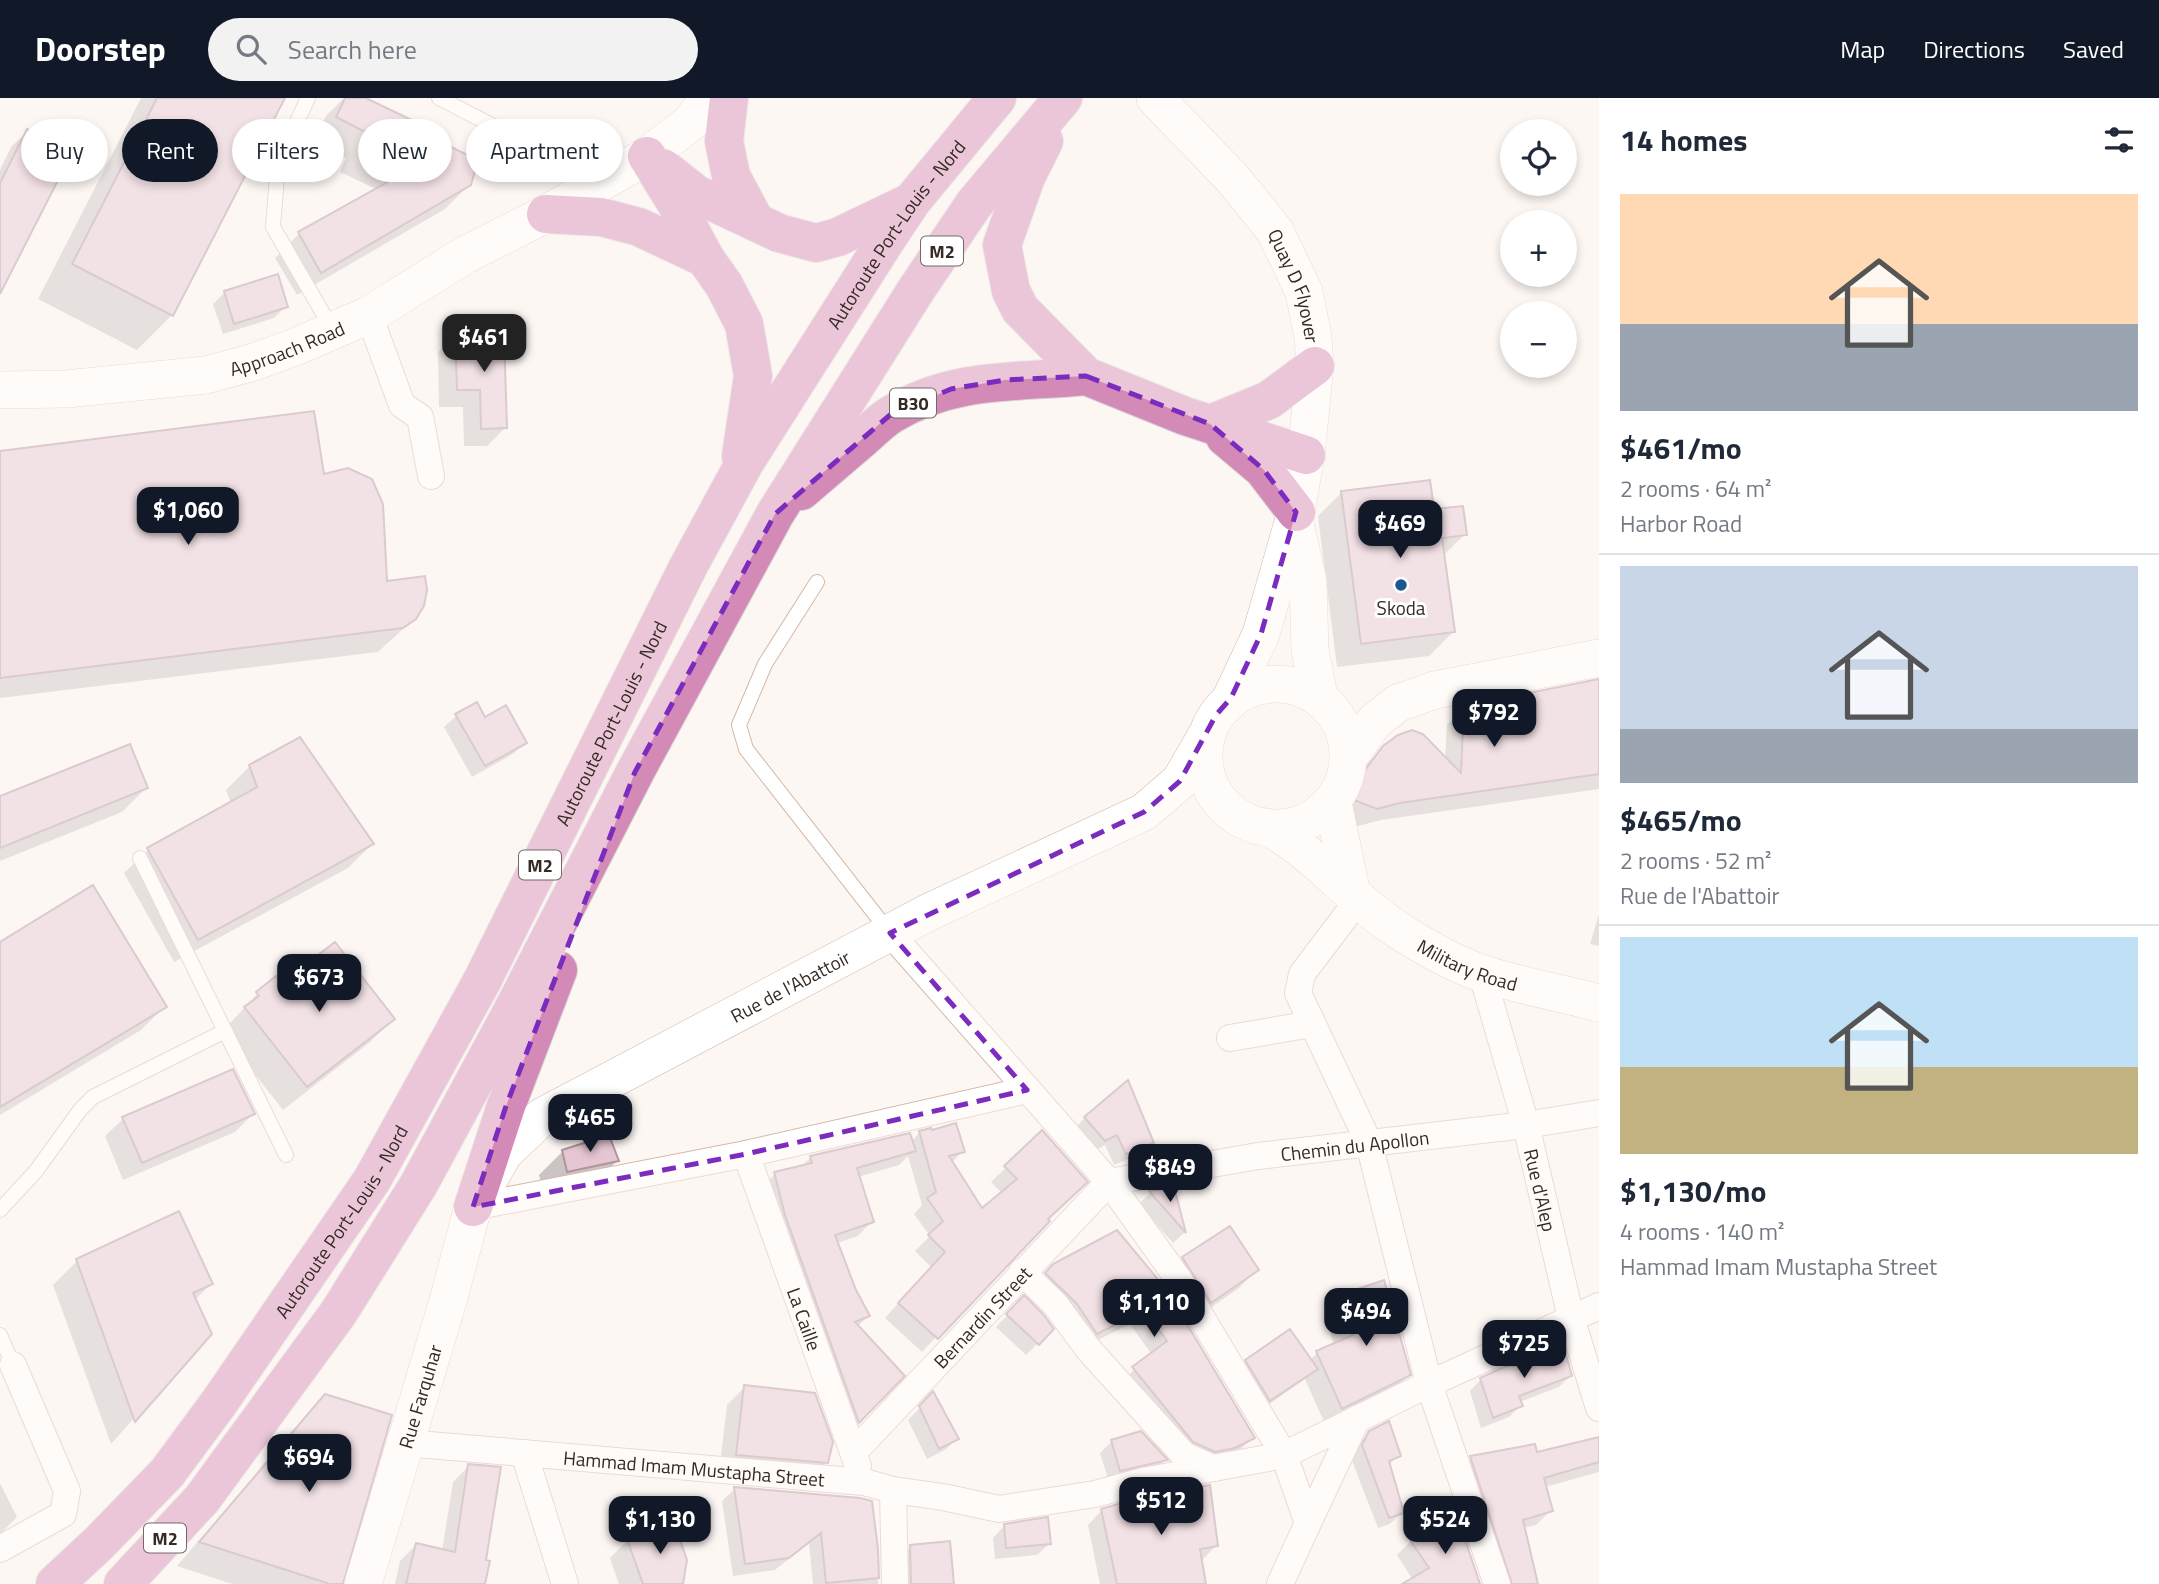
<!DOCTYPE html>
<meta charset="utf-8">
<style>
body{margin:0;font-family:"Titillium Web",sans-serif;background:#f2f2f3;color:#1f2937;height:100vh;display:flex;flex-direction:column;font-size:26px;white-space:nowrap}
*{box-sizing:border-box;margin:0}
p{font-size:23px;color:#747a83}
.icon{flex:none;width:38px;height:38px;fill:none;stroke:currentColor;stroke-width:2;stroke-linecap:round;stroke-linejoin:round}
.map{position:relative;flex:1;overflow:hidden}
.drawer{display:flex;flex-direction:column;background:#fff;width:560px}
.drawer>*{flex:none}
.top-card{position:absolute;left:21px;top:21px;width:665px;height:63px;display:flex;gap:14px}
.fabs{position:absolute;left:1500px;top:21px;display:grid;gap:14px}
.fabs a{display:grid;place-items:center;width:77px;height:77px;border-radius:50%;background:#fff;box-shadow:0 4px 10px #0003;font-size:35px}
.price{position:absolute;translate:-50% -60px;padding:0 16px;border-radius:14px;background:#111827;color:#fff;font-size:23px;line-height:46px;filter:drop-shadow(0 2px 4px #0008)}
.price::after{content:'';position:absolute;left:50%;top:42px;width:21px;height:16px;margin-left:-10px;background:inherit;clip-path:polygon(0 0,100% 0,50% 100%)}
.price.current{background:#222;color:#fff}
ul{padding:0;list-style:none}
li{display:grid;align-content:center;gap:14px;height:371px;padding:0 21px}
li+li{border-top:2px solid #e0e1e3}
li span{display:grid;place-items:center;height:217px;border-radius:0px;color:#555}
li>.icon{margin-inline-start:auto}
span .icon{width:126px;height:126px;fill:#fffc;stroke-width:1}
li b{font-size:30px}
h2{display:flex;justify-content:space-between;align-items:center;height:84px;padding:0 21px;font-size:30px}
.tag{padding:0 24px;border-radius:32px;background:#fff;box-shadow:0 4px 10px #0003;font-size:24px;line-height:63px}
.tag.current{background:#111827;color:#fff}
header{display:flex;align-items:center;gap:42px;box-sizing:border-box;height:98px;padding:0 35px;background:#111827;color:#fff}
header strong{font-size:33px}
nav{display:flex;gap:38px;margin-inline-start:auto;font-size:24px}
.search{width:490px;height:63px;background:#f2f2f3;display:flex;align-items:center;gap:18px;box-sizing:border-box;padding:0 24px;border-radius:38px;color:#747a83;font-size:26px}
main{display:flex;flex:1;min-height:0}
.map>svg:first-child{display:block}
</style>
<header>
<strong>Doorstep</strong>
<div class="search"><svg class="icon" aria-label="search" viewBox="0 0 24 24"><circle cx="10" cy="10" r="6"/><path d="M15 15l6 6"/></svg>Search here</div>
<nav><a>Map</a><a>Directions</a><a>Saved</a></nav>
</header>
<main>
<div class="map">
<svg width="1599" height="1486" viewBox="0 0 1599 1486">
<rect width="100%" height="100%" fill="#fdf7f4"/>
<!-- shadow -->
<path fill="#0003" d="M141,0H283L253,57L242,69L172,217L137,252L38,201Z
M344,0H362L418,35L470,86L445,111L297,197L275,160L299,136L378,92L340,74L346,60L313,43L326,18Z
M28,33L0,186V72L11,49Z
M225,194L286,208L274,220L223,236L213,206Z
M456,236L505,330L487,348H464L463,309H439L438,254Z
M0,354L385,485L415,520L378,554L0,600Z
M1342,394L1433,413L1465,436L1443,458L1453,534L1429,558L1337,569L1318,418Z
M1599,583V691L1381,722L1358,728L1336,720L1348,692L1365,668L1384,649L1445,661L1447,627L1465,609Z
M456,618L484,622L525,644L513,656L472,679L444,629Z
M250,668L372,746L348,770L174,864L124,775L148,752L231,705L226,692Z
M146,690L122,714L0,763V700Z
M1599,816V848L1590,846Z
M0,846L165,908L141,932L0,1017Z
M276,881L281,888L393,921L369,945L283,1012L222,934L257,896Z
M232,974L253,1016L235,1034L123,1082L105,1038L123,1021Z
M1085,1020L1152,1044L1140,1056L1114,1067L1105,1047L1093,1054L1073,1032Z
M920,1034L963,1053L951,1065L981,1113L1002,1095L991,1084L1042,1035L1046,1121L922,1254L885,1220L931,1169L915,1153L930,1138L914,1116L922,1107L908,1058L899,1067L858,1079L872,1123L858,1138L837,1145L854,1193L868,1218L857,1229L902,1278L844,1338L761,1090L775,1076L801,1069L811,1059L911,1044Z
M563,1053L617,1063L593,1087L544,1096L539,1077Z
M1173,1091L1184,1135L1173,1145L1139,1106L1150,1095Z
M1116,1134L1253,1339L1238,1354L1200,1368L1119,1285L1152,1257L1130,1226L1082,1250L1032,1190L1054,1168Z
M1183,1160L1256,1172L1239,1190L1193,1222L1165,1178Z
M77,1163L211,1186L195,1202L210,1235L111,1346L53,1187Z
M1341,1198L1409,1277L1392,1294L1325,1326L1305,1281L1258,1314L1235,1275L1247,1263L1310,1262L1317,1255L1334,1247L1324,1215Z
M1024,1200L1052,1231L1026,1257L996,1229Z
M1541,1254L1571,1277L1559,1289L1519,1304L1521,1307L1509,1319L1481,1330L1470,1293L1481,1281L1529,1266Z
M745,1289L827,1364L809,1382L719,1375L727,1307Z
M933,1296L957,1340L945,1352L927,1361L908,1322Z
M326,1298L341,1486H232L177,1468L302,1322Z
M1370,1334L1399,1357L1388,1368L1402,1414L1390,1426L1378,1430L1351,1360L1357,1347Z
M1599,1340V1374L1545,1389L1551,1412L1536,1427L1523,1430L1537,1486H1495L1457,1374L1471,1360L1536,1356Z
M1112,1343L1165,1362L1154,1374L1109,1384L1100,1355Z
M469,1368L483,1486H395L400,1463L416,1447L442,1453L453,1384Z
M0,1385L17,1419L0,1436Z
M735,1391L877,1451L878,1486H813L809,1445L775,1472L733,1478L722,1403Z
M1102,1412L1216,1448L1202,1462L1204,1486H1100L1088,1427Z
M1004,1428L1049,1446L1037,1457L995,1461L993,1440Z
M628,1442L681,1486H619L610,1460Z
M1411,1443L1479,1486H1405L1413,1482L1397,1457Z
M911,1449L953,1486H898V1462Z"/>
<!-- building -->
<path fill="#e5c6d2" stroke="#b194a0" stroke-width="2" d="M157,0H285L255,58L247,44L237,48L246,76L173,218L72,166Z
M345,0H366L424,28L420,34L478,62L471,87L321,175L298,134L409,72L362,50L369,36L336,19Z
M27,31L53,45L56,40L75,49L0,196V85Z
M278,176L288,209L234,226L224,193Z
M455,234H504L507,330L481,331L480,292H457Z
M314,313L324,376L348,370L372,381L383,406L387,483L425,478L427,492L424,508L416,521L403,530L0,580V353Z
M1430,382L1434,411L1463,408L1467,437L1442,440L1455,534L1361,546L1341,393Z
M1599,581V676L1400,705L1377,711L1354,702L1365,672L1383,648L1398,637L1412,632L1423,636L1461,675L1464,608Z
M477,604L485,619L506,607L527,645L485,668L455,616Z
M300,639L374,746L198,842L147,750L257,689L249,667Z
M130,646L148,690L0,750V698Z
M93,787L167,909L0,1009V844Z
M335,844L395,921L307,989L244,909L259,898L256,894L276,878L282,885Z
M233,971L255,1016L142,1065L122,1019Z
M1128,982L1154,1045L1126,1056L1117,1037L1105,1043L1084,1019Z
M956,1025L965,1054L949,1058L982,1110L1017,1081L1004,1068L1042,1032L1088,1084L1048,1121L1050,1123L938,1241L898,1205L945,1154L928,1137L943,1123L927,1100L936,1094L919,1033L931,1030L932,1032Z
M910,1035L916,1053L857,1070L874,1124L835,1137L856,1192L870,1218L855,1224L905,1278L859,1325L785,1117L774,1074L812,1065L810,1058Z
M609,1037L619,1063L567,1074L562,1052Z
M1174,1089L1186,1135L1149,1093Z
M179,1113L213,1186L193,1195L212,1236L135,1324L76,1161Z
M1230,1128L1259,1172L1211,1205L1182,1159Z
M1117,1132L1166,1191L1255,1340L1235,1350L1215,1354L1193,1344L1132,1269L1167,1243L1145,1212L1097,1236L1077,1206L1045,1175L1053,1166Z
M1384,1182L1411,1277L1342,1311L1316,1253L1353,1237L1340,1197Z
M1024,1197L1043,1216L1054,1231L1039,1247L1006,1216Z
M1290,1231L1318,1271L1270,1303L1245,1262Z
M1562,1243L1572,1278L1519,1298L1523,1308L1493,1320L1480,1280L1504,1269L1544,1263L1540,1253Z
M744,1287L815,1295L833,1344L828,1365L736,1357Z
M933,1293L959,1341L939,1351L919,1308Z
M325,1296L392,1317L343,1486H330L199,1444Z
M1389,1323L1401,1358L1389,1363L1404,1415L1389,1420L1362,1347L1369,1333Z
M1141,1333L1168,1362L1120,1373L1111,1342Z
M1599,1339V1364L1544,1380L1553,1413L1523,1422L1538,1486H1512L1470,1358L1535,1346L1537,1354Z
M468,1366L501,1369L486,1462L490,1463L485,1486H406L416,1445L455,1454Z
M1210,1387L1218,1448L1200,1451L1206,1486H1117L1101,1411L1146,1398Z
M734,1389L860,1400L872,1403L878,1451L879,1480L826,1485L821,1435L789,1460L745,1466Z
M1457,1418L1480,1486H1402L1429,1470L1410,1442Z
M1048,1419L1051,1446L1006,1450L1004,1426Z
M674,1424L687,1462L683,1486H643L627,1441Z
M950,1443L954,1486H911L910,1447Z"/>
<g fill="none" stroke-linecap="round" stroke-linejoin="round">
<!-- lane casing -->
<g stroke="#d4b9a9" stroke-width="16">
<path id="lane" d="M308,0L278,65L273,129L332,231
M439,0L509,36
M817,484L765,566L739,627L746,651L889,834
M140,760L286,1057
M0,1112L36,1073L80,1012L93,999L225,933
M0,1237L13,1267"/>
</g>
<!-- street casing -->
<g stroke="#d4b9a9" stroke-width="28">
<g id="street">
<path d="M369,217L402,307L420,319L431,378"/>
<path d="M1358,802L1302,876L1298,895L1369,1045L1429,1286L1497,1486"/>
<path d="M890,835L1109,1084L1179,1182L1284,1357L1308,1425L1280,1486"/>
<path id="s1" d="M1482,876L1526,1027L1571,1220L1599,1310"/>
<path d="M1230,940L1312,926"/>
<path id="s2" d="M746,1056L858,1368"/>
<path d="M473,1109L746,1056L1027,992"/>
<path d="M1022,1174L1055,1206L1089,1252L1184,1357L1213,1370"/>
<path id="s3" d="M405,1345L864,1384L893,1392L943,1399L999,1411L1095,1396L1143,1383L1284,1357L1429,1286L1599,1208"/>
<path id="s4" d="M854,1354L1109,1084L1258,1058L1526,1027L1599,1015"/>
<path d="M524,1355L565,1486"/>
<path d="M893,1392L895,1486"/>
<path d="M1308,1425L1357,1321"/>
<path d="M0,1451L63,1416L67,1393L13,1267"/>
</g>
</g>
<!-- secondary casing -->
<g stroke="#d4b9a9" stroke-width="38">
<g id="secondary">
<path id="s5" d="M1155,0L1233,81L1275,133L1304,194L1313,239L1315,268L1306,357L1296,414L1261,536L1231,600"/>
<path id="s6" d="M0,292L66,291L206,277L254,264L295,249L369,217L465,157L546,116L647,58L690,25L709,0"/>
<path d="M1295,426L1308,483L1310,552L1319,599"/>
<circle cx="1276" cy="658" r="72"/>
<path d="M1349,659L1374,624L1398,605L1435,592L1599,560"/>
<path d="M1333,705L1352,796"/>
<path id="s7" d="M1272,731C1319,759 1352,802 1398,832C1423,848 1456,867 1484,876C1521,888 1561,895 1599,905"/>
<path id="s8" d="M363,1486L448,1203L473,1109L504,1055L543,1018L927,815L1144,714L1180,683L1206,638"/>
</g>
</g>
<!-- highway casing -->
<g stroke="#d7d4d3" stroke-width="40">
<g id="highway">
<path d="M729,0L724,43L731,78L755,123"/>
<path d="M1044,43L1026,79L1002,147L1011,193L1020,211L1086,278L1185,318L1306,357"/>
<path d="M647,58L676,105L705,160L724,187L744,226L753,278L741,358"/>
<path d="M663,70L696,96L779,135L816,145L838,139L911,104"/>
<path d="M546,116L601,119L639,129L705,160"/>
<path d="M1210,326L1269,302L1315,268"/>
<path d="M1225,339L1263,371L1296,414"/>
<path d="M801,393C822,375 842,358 863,340C872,332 882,322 892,316C955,278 1017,285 1086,278"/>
<path d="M473,1109L506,1008L558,872"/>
<path id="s9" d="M55,1486L99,1445L167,1375L218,1306L372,1082L482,883L688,469L745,364L886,142L912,103L997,0"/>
<path d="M123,1486L202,1401L339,1214L419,1086L515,908L635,674L775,416L916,192L974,106L1063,0"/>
</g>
</g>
<!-- lane -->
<use href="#lane" stroke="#fff" stroke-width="14"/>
<!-- street -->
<use href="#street" stroke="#fff" stroke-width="26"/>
<!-- secondary -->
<use href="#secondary" stroke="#fff" stroke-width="37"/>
<!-- highway -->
<use href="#highway" stroke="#d38ab6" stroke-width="38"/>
</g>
<!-- marked area -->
<path d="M0 0H1599V1486H0ZM1086,278L1210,326L1263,371L1296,414L1261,536L1231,600L1216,617L1180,683L1144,714L890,835L1027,992L746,1056L473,1109L506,1008L635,674L775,416L890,317L951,291L1005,282Z" fill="#fdf7f4" fill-opacity=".55" fill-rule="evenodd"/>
<path fill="none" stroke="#7b2cbf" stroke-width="5" stroke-dasharray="14 9" stroke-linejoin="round" d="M1086,278L1210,326L1263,371L1296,414L1261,536L1231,600L1216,617L1180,683L1144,714L890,835L1027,992L746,1056L473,1109L506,1008L635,674L775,416L890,317L951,291L1005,282Z"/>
<!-- markers -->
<circle fill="#1e578f" stroke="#fff" stroke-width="2.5" cx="1401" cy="487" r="7"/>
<g text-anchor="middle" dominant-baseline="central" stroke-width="6" stroke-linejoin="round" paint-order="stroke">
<!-- shield labels -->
<g fill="#fff" stroke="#726a66" stroke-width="2">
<rect x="921" y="138.5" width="42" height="29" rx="5"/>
<rect x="890" y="290.5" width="46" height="29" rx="5"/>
<rect x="519" y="752.5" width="42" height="29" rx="5"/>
<rect x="144" y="1425.5" width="42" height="29" rx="5"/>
</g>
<g font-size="18" font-weight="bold" fill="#352a24">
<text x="942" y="153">M2</text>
<text x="913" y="305">B30</text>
<text x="540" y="767">M2</text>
<text x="165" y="1440">M2</text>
</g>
<!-- street labels -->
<g font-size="19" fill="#352a24" stroke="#fff">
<text stroke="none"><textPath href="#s9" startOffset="1598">Autoroute Port-Louis - Nord</textPath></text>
<text stroke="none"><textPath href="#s5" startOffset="238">Quay D Flyover</textPath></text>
<text stroke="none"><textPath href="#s6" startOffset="292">Approach Road</textPath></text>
<text stroke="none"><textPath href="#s9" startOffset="1031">Autoroute Port-Louis - Nord</textPath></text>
<text stroke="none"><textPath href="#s7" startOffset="240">Military Road</textPath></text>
<text stroke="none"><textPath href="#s8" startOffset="788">Rue de l'Abattoir</textPath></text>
<text stroke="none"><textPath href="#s4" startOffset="620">Chemin du Apollon</textPath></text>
<text stroke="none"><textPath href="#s1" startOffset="224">Rue d'Alep</textPath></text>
<text stroke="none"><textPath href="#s9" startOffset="464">Autoroute Port-Louis - Nord</textPath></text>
<text stroke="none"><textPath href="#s4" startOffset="186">Bernardin Street</textPath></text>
<text stroke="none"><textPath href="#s2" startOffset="175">La Caille</textPath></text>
<text stroke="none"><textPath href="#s8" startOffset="196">Rue Farquhar</textPath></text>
<text stroke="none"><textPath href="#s3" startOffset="290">Hammad Imam Mustapha Street</textPath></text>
</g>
<!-- poi labels -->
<g font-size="19" fill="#352a24" stroke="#fff">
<text x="1401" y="509">Skoda</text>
</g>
</g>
</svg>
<div class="fabs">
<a><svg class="icon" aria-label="locate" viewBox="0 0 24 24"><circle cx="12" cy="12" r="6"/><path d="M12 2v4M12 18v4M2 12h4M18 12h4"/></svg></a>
<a>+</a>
<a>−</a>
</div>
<b class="price current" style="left:484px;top:276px">$461</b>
<b class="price" style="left:188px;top:449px">$1,060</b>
<b class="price" style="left:1400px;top:462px">$469</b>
<b class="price" style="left:1494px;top:651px">$792</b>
<b class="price" style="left:319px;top:916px">$673</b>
<b class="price" style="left:590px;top:1056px">$465</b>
<b class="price" style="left:1170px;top:1106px">$849</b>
<b class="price" style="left:1154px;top:1241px">$1,110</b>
<b class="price" style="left:1366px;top:1250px">$494</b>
<b class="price" style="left:1524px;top:1282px">$725</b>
<b class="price" style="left:309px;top:1396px">$694</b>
<b class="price" style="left:1161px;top:1439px">$512</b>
<b class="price" style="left:660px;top:1458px">$1,130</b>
<b class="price" style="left:1445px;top:1458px">$524</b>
<div class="top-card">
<a class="tag">Buy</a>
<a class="tag current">Rent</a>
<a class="tag">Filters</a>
<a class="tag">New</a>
<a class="tag">Apartment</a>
</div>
</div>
<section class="drawer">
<h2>14 homes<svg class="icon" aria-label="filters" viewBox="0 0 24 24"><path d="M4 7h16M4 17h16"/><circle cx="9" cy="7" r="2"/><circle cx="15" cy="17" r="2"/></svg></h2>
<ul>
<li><span style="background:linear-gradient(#ffd9b3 60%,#9aa5b1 0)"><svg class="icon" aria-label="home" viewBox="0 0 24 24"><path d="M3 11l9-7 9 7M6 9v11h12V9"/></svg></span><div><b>$461/mo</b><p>2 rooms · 64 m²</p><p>Harbor Road</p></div></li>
<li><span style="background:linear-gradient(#c9d6e8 75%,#9aa5b1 0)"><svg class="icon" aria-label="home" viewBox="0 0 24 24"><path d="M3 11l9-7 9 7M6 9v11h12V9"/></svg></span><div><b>$465/mo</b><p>2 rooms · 52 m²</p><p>Rue de l'Abattoir</p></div></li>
<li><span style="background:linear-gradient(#bfe0f5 60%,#c2b280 0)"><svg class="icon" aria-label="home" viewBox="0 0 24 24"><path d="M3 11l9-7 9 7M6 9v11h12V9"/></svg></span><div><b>$1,130/mo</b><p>4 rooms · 140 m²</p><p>Hammad Imam Mustapha Street</p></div></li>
</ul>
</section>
</main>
